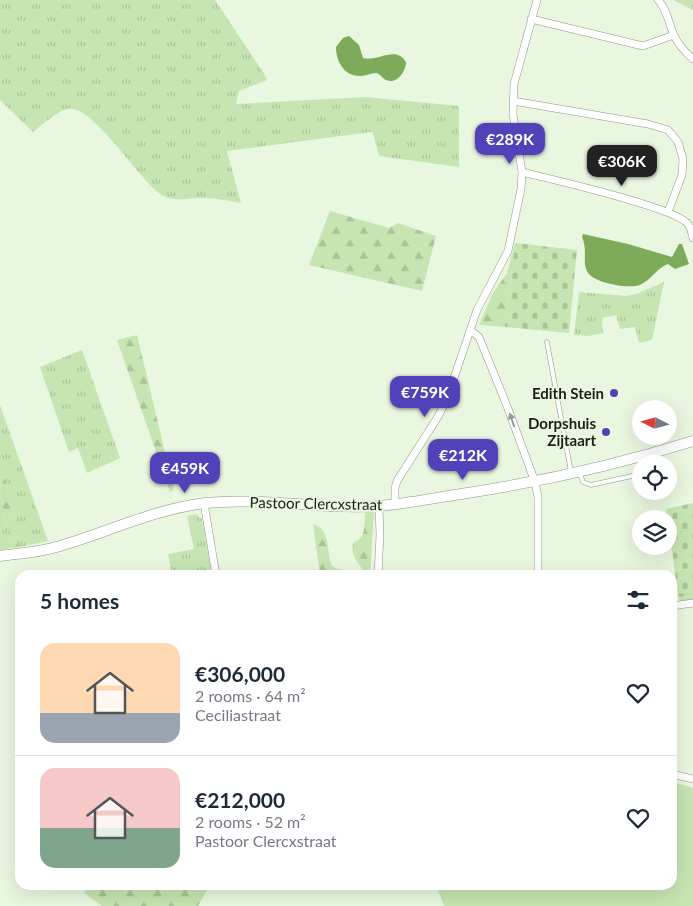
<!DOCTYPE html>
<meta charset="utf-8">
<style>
body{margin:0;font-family:Lato,sans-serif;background:#f2f2f3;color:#1f2937;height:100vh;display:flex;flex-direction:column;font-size:19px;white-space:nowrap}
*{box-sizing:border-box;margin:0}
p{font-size:16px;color:#747a83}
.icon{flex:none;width:28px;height:28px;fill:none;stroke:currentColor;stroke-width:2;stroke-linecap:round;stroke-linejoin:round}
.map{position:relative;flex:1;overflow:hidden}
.sheet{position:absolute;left:15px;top:570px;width:662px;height:320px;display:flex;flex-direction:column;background:#fff;border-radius:15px;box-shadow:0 5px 20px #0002}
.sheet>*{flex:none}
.needle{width:32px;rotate:276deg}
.fabs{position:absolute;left:632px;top:400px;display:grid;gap:10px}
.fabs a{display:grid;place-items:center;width:45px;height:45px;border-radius:50%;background:#fff;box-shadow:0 5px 20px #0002;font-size:25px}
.price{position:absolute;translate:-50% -42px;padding:0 11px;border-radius:10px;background:#5142ba;color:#fff;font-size:16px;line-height:32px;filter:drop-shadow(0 1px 2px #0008)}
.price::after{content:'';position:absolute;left:50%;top:30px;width:15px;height:11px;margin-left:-8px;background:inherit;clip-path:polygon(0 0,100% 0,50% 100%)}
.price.on{background:#222;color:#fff}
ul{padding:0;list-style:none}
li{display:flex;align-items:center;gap:15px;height:125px;padding:0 25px}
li+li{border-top:1px solid #e0e1e3}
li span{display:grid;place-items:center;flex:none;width:140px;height:100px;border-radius:15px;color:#555}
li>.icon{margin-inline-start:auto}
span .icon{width:60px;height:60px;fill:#fffc;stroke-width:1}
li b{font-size:21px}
h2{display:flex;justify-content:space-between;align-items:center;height:60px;padding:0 25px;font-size:21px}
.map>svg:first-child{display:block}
</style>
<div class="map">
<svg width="693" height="906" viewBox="0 0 693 906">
<defs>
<pattern id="grass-tufts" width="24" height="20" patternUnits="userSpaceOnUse" patternTransform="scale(1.25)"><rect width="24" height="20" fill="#c7e5b2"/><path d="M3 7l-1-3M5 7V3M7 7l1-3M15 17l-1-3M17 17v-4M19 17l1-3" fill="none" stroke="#aac498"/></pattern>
<pattern id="forest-firs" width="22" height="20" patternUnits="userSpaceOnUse" patternTransform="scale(1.25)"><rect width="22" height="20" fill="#c7e5b2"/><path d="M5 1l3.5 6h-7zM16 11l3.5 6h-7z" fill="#aac498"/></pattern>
<pattern id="cemetery-stones" width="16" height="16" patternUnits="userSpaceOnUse" patternTransform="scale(1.25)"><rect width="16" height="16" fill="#c7e5b2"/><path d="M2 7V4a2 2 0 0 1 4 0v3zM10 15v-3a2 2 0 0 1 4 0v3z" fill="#aac498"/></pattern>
</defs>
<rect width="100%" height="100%" fill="#e9f7e0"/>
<!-- grass -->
<path fill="url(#grass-tufts)" d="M0,0H215L263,72L267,80L239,91L236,104L365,97L459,106V167L379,156L373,133L371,132L227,151L241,203C229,201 216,198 203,198C191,197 173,203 162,195C139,181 93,104 68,109C58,110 41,126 33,132L0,100Z
M672,0H693V10L673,0Z
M664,282L652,340L639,343L635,327L620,329L616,315L602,318L603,333L588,336L574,335L579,292L626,296L636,294Z
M82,350L120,458L87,473L78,448L69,452L40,367Z
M0,405L48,541L20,547L2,468H0Z
M0,493L12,548L0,550Z
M196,514L202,519L212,575H172L168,554L194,549L187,516Z"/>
<!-- forest -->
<path fill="url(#forest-firs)" d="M330,211L389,228L398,223L436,236L422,291L309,265Z
M515,243L505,327L479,325L493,293L507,273Z
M137,335L174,490L170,492L117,340Z
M2,467L20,547L12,548L0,493V468Z
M365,512H374L370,575H367C360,565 348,555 354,542C367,538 364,523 365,512Z
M313,524C331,528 326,552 332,566C339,572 348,567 354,575H320Z
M693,591V601L680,603L678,594Z
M90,885H210L198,906H102L84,893Z"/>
<!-- cemetery -->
<path fill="url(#cemetery-stones)" d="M515,243L577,250L569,333L505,327Z
M693,503V591L678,594L669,529V519H667L666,509Z"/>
<!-- garden -->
<path fill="#c7e5b2" d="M673,782L693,788V906H444L436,885H672Z"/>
<!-- water -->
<path fill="#7dab59" d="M349,36L359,45L363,58C378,62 396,45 406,62C406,71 397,85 386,80C382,78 381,74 376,73C371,73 366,76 361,76C344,77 336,61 336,47L343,38Z
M583,234L628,244L672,257L679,244H682L689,264L675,269L668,264C657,268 651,280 640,285C628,289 592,283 587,271C582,261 588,251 582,237Z"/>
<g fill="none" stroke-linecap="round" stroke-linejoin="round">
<!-- lane casing -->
<g stroke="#8b9883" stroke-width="5">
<path id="lane" d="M547,342L571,472
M579,472L583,482L591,485L641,474"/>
</g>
<!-- street casing -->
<g stroke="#8b9883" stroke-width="8">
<path id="street" d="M658,0C667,9 668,21 673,33C677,43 685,52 693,59
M531,19L643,46L674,35
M513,101L648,124L668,130L678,142L683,159L682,175L668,212
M522,172C550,179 674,207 688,224C691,228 692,234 693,238
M470,330L479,337L507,406L535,482L538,497V575
M204,503L216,575
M395,504V488L397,481L439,415L448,396L477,310L508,251L521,189L522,172L513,114L514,84L537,0
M378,575L380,535L379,506
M672,606L693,603
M672,774L693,779"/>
</g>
<!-- secondary casing -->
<g stroke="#8b9883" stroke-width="11">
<path id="secondary" d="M0,556C21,553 44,552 63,545C110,531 156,509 205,503C263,497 320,510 378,506C406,504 434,498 461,494C540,482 617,465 693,441"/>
</g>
<!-- lane -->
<use href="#lane" stroke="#fff" stroke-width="4"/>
<!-- street -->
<use href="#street" stroke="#fff" stroke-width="7"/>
<!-- secondary -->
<use href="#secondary" stroke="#fff" stroke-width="10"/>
</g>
<!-- one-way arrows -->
<defs><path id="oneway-solid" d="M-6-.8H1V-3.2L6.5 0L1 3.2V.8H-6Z" transform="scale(1.25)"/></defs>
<use fill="#989b97" href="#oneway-solid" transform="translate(512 420) rotate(-109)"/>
<!-- markers -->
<g fill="#5142ba" stroke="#e9f7e0" stroke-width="2">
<circle cx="614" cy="393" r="5"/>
<circle cx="606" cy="432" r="5"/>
</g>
<g text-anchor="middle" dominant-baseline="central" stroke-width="4" stroke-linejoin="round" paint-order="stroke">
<!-- poi labels -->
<g font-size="15" font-weight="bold" fill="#1b2018" stroke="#e9f7e0" text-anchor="end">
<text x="604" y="393">Edith Stein</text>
<text x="596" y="423">Dorpshuis<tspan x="596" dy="17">Zijtaart</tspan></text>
</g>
<!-- street labels -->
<g font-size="15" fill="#1b2018" stroke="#e9f7e0">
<text transform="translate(316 503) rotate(1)">Pastoor Clercxstraat</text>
</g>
</g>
</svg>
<div class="fabs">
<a><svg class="needle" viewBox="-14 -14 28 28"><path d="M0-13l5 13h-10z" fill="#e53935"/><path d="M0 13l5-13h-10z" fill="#747a83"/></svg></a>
<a><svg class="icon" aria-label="locate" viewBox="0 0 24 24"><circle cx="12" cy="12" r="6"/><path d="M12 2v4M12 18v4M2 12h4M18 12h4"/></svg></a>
<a><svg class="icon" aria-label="layers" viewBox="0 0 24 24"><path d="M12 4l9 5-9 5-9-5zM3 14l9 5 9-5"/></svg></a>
</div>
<b class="price" style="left:510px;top:165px">€289K</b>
<b class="price on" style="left:622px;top:187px">€306K</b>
<b class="price" style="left:425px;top:418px">€759K</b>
<b class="price" style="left:463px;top:481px">€212K</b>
<b class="price" style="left:185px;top:494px">€459K</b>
<section class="sheet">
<h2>5 homes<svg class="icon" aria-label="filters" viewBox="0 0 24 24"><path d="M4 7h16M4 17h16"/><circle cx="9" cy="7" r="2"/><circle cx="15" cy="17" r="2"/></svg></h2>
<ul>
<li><span style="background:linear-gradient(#ffd9b3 70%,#9aa5b1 0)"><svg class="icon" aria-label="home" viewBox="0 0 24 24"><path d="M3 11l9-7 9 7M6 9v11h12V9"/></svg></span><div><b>€306,000</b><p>2 rooms · 64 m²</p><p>Ceciliastraat</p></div><svg class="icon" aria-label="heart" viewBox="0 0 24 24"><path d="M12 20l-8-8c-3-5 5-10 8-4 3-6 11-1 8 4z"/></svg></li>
<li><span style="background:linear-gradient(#f6c9c9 60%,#7fa58c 0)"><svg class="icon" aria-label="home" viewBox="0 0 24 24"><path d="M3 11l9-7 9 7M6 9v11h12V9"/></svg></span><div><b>€212,000</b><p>2 rooms · 52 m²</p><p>Pastoor Clercxstraat</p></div><svg class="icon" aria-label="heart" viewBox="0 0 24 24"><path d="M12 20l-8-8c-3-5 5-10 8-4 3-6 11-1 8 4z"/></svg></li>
</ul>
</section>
</div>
